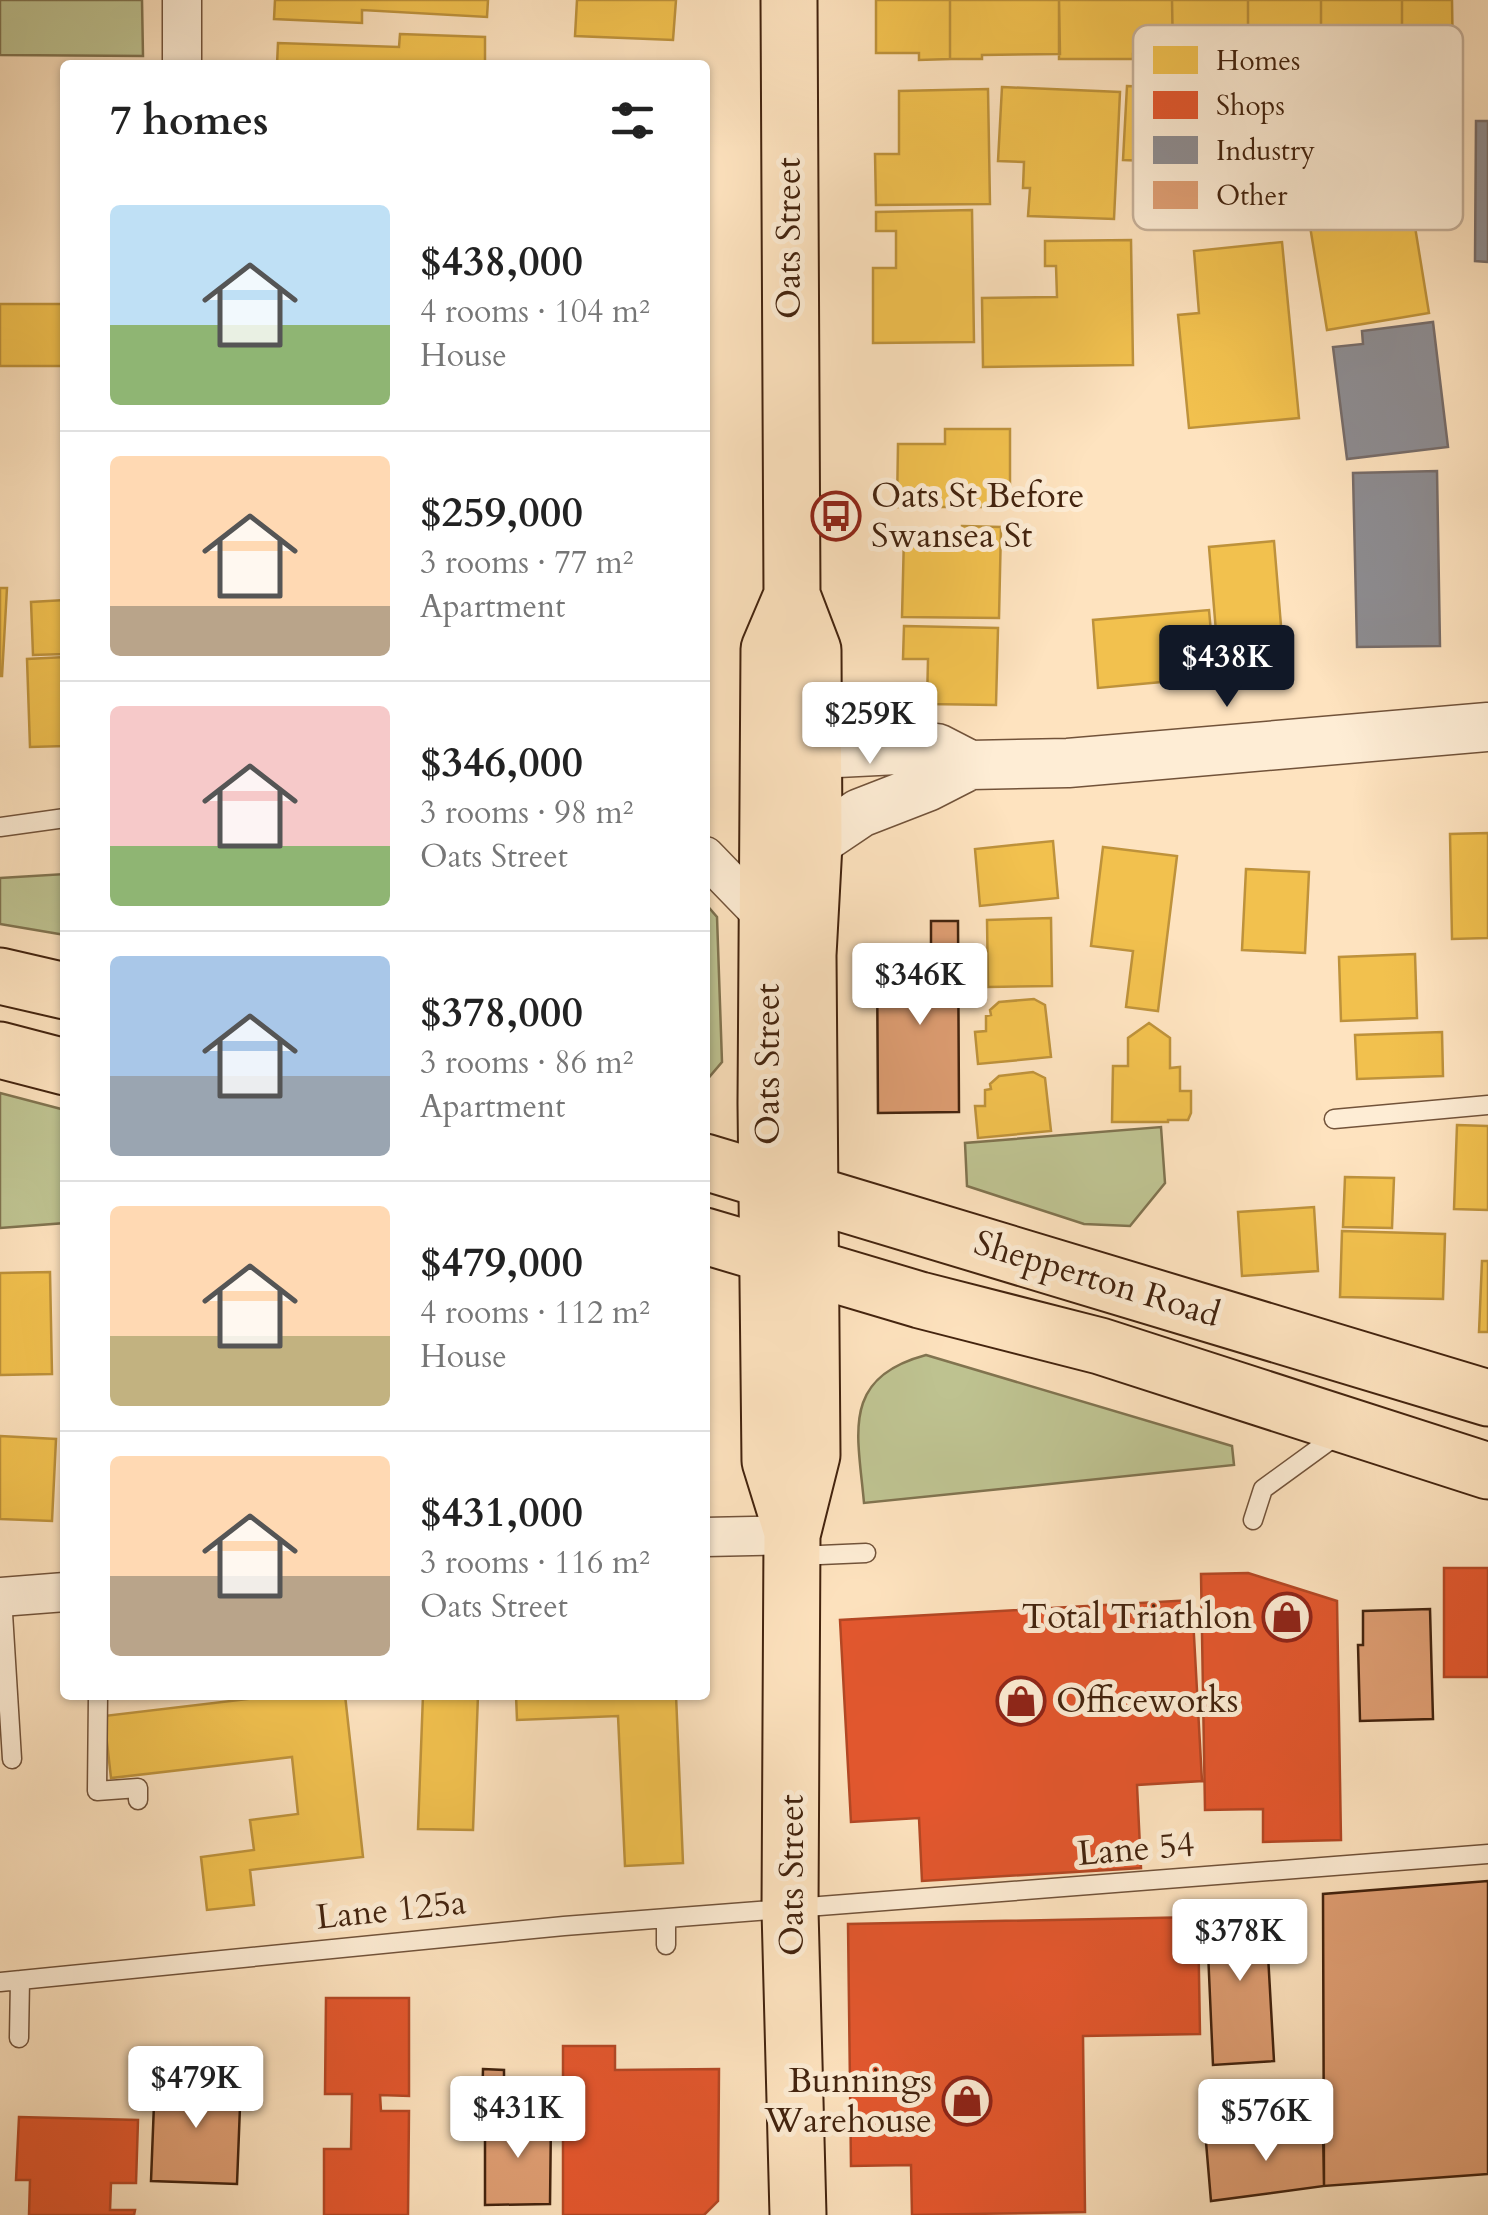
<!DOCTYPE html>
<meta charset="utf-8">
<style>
body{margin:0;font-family:Cardo,serif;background:#f6f6f6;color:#222;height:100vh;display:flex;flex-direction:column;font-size:38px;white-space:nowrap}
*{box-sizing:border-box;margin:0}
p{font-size:32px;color:#767676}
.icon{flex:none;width:55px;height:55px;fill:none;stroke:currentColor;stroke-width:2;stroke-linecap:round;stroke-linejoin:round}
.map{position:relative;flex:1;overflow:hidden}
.details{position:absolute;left:60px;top:60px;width:650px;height:1640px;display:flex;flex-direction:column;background:#fff;border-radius:10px;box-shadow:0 2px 8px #0004}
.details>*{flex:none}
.price{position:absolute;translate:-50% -85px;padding:0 22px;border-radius:10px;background:#fff;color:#222;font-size:32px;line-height:65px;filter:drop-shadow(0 2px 5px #0008)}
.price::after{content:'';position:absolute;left:50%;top:60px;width:30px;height:22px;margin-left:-15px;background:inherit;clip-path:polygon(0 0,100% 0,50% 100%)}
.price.selected{background:#111827;color:#fff}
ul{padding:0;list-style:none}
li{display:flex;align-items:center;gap:30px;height:250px;padding:0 50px}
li+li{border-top:2px solid #e0e0e0}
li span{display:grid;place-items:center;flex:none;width:280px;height:200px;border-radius:10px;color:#555}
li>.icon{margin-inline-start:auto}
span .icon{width:120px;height:120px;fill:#fffc;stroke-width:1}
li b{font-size:42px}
h2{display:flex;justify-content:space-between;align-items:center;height:120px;padding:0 50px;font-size:42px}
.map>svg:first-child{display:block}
</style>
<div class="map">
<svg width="1488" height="2215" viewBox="0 0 1488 2215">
<rect width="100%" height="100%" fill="#fee3bf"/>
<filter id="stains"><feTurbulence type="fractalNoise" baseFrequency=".002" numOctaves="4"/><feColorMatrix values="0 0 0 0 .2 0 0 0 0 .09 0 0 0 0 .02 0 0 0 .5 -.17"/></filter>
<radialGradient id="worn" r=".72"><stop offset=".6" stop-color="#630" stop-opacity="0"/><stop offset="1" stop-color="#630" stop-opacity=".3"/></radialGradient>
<!-- green -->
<path fill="#bfc492" stroke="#817450" stroke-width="2.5" d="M0,0H142L143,56L0,55Z
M65,874V935L0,924V878Z
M705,903L717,917L722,1062L705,1082Z
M0,1093L65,1110V1223L0,1228Z
M1161,1127L1165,1183L1130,1226L1084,1224L967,1186L965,1143Z
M926,1355L1232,1446L1234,1465L864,1503C858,1434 840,1378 926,1355Z"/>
<!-- homes -->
<path fill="#f2c14e" stroke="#be923b" stroke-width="2.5" d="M275,0H488L487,17L362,10V23L274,19Z
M577,0H676L673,40L575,36Z
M876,0H950V59L919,60V53H876Z
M950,0H1059L1060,54L982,55V59H950Z
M1059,0H1172L1173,54H1133V59H1059Z
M1172,0H1248V63H1213L1212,53L1173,54Z
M1248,0H1321V50H1282V63H1248Z
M1321,0H1402V63H1361V49L1321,50Z
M1402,0H1452L1453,63H1402Z
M400,34L485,37V65H277L278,43L399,47Z
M1127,86L1245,91L1238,218L1153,214L1154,187L1148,186L1149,161L1123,160Z
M1002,87L1120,92L1114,219L1028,216L1030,188H1023L1024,162L998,161Z
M988,89L990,204L876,205L875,154H899V91Z
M1410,196L1429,313L1327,330L1308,214Z
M972,210L974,342L873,343V268H896V231H876V212Z
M1131,240L1133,365L983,367L982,298L1057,297L1056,266H1045V241Z
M1282,242L1299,418L1189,428L1178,315L1199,313L1194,251Z
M0,304H65V366H0Z
M945,429H1010V507H897L898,444H945Z
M962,526L1001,527L999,618L902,617L904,536L962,538Z
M1274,541L1285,674L1220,680L1209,547Z
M0,588H7L2,676H0Z
M65,600V654L33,655L31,602Z
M1209,610L1215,677L1098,688L1093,620Z
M904,626L998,628L996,705L927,704L928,659H903Z
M65,657V746L30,747L27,659Z
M1488,833V938L1452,939L1450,834Z
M1053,841L1058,898L980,906L975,849Z
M1103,847L1177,856L1158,1011L1126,1007L1133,951L1091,946Z
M1246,869L1309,872L1305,953L1242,950Z
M1051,918L1052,986L988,987L987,920Z
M1415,954L1417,1018L1341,1021L1339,957Z
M1034,999L1045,1005L1051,1057L978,1064L975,1032L986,1031V1016L991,1015L990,1010L999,1002Z
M1149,1023L1170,1038V1068L1180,1067V1091H1191V1113L1188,1120H1168V1122H1112L1113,1066H1128V1038Z
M1442,1032L1443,1076L1357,1079L1355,1035Z
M1033,1072L1045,1078L1051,1131L978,1138L975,1106H985V1090L991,1089L990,1084L999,1076Z
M1457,1125L1488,1126V1210L1454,1209Z
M1345,1177L1394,1178L1392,1228L1343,1227Z
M1314,1207L1318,1271L1242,1276L1238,1212Z
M1342,1231L1445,1234L1443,1299L1340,1297Z
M1482,1261H1488V1332H1479Z
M50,1272L52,1374L0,1375V1273Z
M0,1436L56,1439L52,1521L0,1519Z
M281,1695H345L363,1857L250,1870L254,1905L207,1910L201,1857L254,1850L250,1820L298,1814L292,1757L111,1778L104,1716Z
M423,1695H478L473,1830L418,1829Z
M516,1695H676L683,1863L625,1866L618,1716L517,1720Z"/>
<!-- shops -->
<path fill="#e4572e" stroke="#b44724" stroke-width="2.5" d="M1444,1568H1488V1677H1444Z
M1248,1573L1337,1601L1341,1840L1263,1842V1809L1205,1810L1201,1574Z
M1192,1600L1202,1781L1137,1785L1141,1868L922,1881L919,1818L851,1822L840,1620Z
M1198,1917L1200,2034L1083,2036L1085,2212L912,2215L911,2165L851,2166L848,1924Z
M326,1998H409V2096L380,2095L381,2111H409L408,2215H324V2149H351L352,2094H325Z
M563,2046H615V2070L719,2069L718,2201L704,2215H563Z
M19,2117L138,2120L136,2183H111L110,2210H135L134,2215H29L30,2180H16Z"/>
<!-- industry -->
<path fill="#8d8d92" stroke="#776d6a" stroke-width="2.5" d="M1476,121H1488V262L1475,261Z
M1433,322L1448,447L1347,459L1333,347L1363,344L1362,331Z
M1437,471L1440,646L1357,647L1353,473Z"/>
<!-- building -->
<path fill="#df9e73" stroke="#43230e" stroke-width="2.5" d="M931,921H958L959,1112L878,1113L877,956H931Z
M1430,1609L1433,1719L1360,1721L1358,1645H1363V1611Z
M1488,1881V2174L1324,2186L1323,1894Z
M1265,1902L1274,2061L1213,2065L1206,1906Z
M483,2069L504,2070V2107H482Z
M155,2078L241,2081L237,2184L151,2181Z
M485,2118H551L550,2204L485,2205Z
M1323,2128L1324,2186L1211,2201L1206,2142Z"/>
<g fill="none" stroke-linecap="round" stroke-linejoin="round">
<!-- service casing -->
<g stroke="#72533a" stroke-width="21">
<path id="service" d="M0,827L65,818
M1334,1119L1488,1105
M1253,1520L1263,1489L1340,1433
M797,1556L866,1553
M2,1597L12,1759
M98,1695L97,1791L138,1788V1800
M666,1945V1919
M0,1982L564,1926L1488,1854
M19,2038L20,1980"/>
</g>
<!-- minor casing -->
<g stroke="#72533a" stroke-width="41">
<path id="minor" d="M182,65V0
M705,856L769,922
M705,1537L792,1535
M0,1597L65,1592"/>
</g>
<!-- tertiary casing -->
<g stroke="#72533a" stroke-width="51">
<path id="tertiary" d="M778,756L937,748L970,765
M814,844L860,813L927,787L970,765L1068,763L1488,727"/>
</g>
<!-- primary casing -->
<g stroke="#43230e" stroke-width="59">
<path id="primary" d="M789,0L792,595L813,650L814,844L808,955L812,1455L792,1535L790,1910L798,2215
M792,1532L770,1461L766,1103L769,649L792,595"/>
</g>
<!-- trunk casing -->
<g stroke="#43230e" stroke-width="59">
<path id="trunk" d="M0,976L65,991
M0,1050L65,1067
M705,1162L1488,1398
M705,1236L920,1300L1100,1346L1488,1471"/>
</g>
<!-- service -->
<use href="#service" stroke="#feedd5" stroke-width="18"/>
<!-- minor -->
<use href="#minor" stroke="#feedd5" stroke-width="38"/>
<!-- tertiary -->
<use href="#tertiary" stroke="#feedd5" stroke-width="48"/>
<!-- primary -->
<use href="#primary" stroke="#fee3bf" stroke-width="55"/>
<!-- trunk -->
<use href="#trunk" stroke="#fee3bf" stroke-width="55"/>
</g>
<!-- icons -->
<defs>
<g id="bus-ring" transform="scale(2.5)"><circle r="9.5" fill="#feedd5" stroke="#8f2418" stroke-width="1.5"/><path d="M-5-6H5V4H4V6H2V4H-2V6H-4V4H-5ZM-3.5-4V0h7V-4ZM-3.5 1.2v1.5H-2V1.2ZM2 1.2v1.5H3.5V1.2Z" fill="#8f2418"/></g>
<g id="shop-ring" transform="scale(2.5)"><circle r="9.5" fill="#feedd5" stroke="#8f2418" stroke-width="1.5"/><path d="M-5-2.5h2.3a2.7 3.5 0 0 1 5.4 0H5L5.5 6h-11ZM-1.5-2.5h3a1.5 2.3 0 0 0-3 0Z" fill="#8f2418"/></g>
</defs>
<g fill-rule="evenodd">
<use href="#bus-ring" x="836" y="516"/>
<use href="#shop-ring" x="1287" y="1617"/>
<use href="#shop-ring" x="1021" y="1701"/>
<use href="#shop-ring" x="967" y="2101"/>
</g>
<g text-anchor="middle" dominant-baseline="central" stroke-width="10" stroke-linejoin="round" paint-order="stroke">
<!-- street labels -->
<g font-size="35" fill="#43230e" stroke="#feedd5">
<text transform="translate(789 238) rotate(-90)">Oats Street</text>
<text transform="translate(768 1064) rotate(-90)">Oats Street</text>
<text transform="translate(1097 1279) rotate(17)">Shepperton Road</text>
<text transform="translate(1136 1849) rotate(-5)">Lane 54</text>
<text transform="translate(792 1875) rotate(-90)">Oats Street</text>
<text transform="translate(391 1910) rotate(-6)">Lane 125a</text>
</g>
<!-- poi labels -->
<g font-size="35" fill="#43230e" stroke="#feedd5" text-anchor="start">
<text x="871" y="496">Oats St Before<tspan x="871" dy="40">Swansea St</tspan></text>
<text x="1252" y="1617" text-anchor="end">Total Triathlon</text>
<text x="1056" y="1701">Officeworks</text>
<text x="932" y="2081" text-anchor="end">Bunnings<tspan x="932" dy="40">Warehouse</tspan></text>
</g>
</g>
<!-- legend -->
<rect x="1133" y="25" width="330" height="205" rx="15" fill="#feedd5" stroke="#c6b099" stroke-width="2.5"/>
<rect x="1153" y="46" width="45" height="28" fill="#f2c14e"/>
<rect x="1153" y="91" width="45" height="28" fill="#e4572e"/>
<rect x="1153" y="136" width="45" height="28" fill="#8d8d92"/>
<rect x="1153" y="181" width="45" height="28" fill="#df9e73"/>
<g font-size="28" fill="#43230e">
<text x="1216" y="70">Homes</text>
<text x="1216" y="115">Shops</text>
<text x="1216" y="160">Industry</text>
<text x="1216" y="205">Other</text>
</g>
<rect width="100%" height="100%" filter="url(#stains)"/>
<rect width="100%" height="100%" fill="url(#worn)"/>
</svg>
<b class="price selected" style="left:1227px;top:710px">$438K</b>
<b class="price" style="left:870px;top:767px">$259K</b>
<b class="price" style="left:920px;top:1028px">$346K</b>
<b class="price" style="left:1240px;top:1984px">$378K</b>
<b class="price" style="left:196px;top:2131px">$479K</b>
<b class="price" style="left:518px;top:2161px">$431K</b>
<b class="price" style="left:1266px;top:2164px">$576K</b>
<section class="details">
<h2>7 homes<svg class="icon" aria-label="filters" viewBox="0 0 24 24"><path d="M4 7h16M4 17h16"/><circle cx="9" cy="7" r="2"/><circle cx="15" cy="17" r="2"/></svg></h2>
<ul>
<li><span style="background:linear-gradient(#bfe0f5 60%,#8fb573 0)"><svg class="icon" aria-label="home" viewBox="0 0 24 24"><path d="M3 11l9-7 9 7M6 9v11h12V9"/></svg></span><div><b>$438,000</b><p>4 rooms · 104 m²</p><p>House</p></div></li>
<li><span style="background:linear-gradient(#ffd9b3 75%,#b9a48a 0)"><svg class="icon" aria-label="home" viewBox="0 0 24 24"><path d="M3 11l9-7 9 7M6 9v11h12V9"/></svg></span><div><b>$259,000</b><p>3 rooms · 77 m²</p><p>Apartment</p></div></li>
<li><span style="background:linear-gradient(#f6c9c9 70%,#8fb573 0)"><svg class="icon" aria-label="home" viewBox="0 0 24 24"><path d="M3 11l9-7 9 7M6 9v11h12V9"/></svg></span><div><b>$346,000</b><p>3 rooms · 98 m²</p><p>Oats Street</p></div></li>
<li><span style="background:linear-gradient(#a9c7e8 60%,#9aa5b1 0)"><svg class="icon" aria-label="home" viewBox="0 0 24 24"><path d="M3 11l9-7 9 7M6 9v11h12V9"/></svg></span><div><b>$378,000</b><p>3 rooms · 86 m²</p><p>Apartment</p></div></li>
<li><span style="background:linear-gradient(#ffd9b3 65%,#c2b280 0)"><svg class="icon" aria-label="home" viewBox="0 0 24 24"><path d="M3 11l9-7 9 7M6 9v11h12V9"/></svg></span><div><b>$479,000</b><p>4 rooms · 112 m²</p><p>House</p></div></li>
<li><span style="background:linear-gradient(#ffd9b3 60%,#b9a48a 0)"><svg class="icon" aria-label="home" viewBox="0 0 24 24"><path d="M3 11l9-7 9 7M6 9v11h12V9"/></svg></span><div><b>$431,000</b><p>3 rooms · 116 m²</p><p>Oats Street</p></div></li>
</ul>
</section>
</div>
